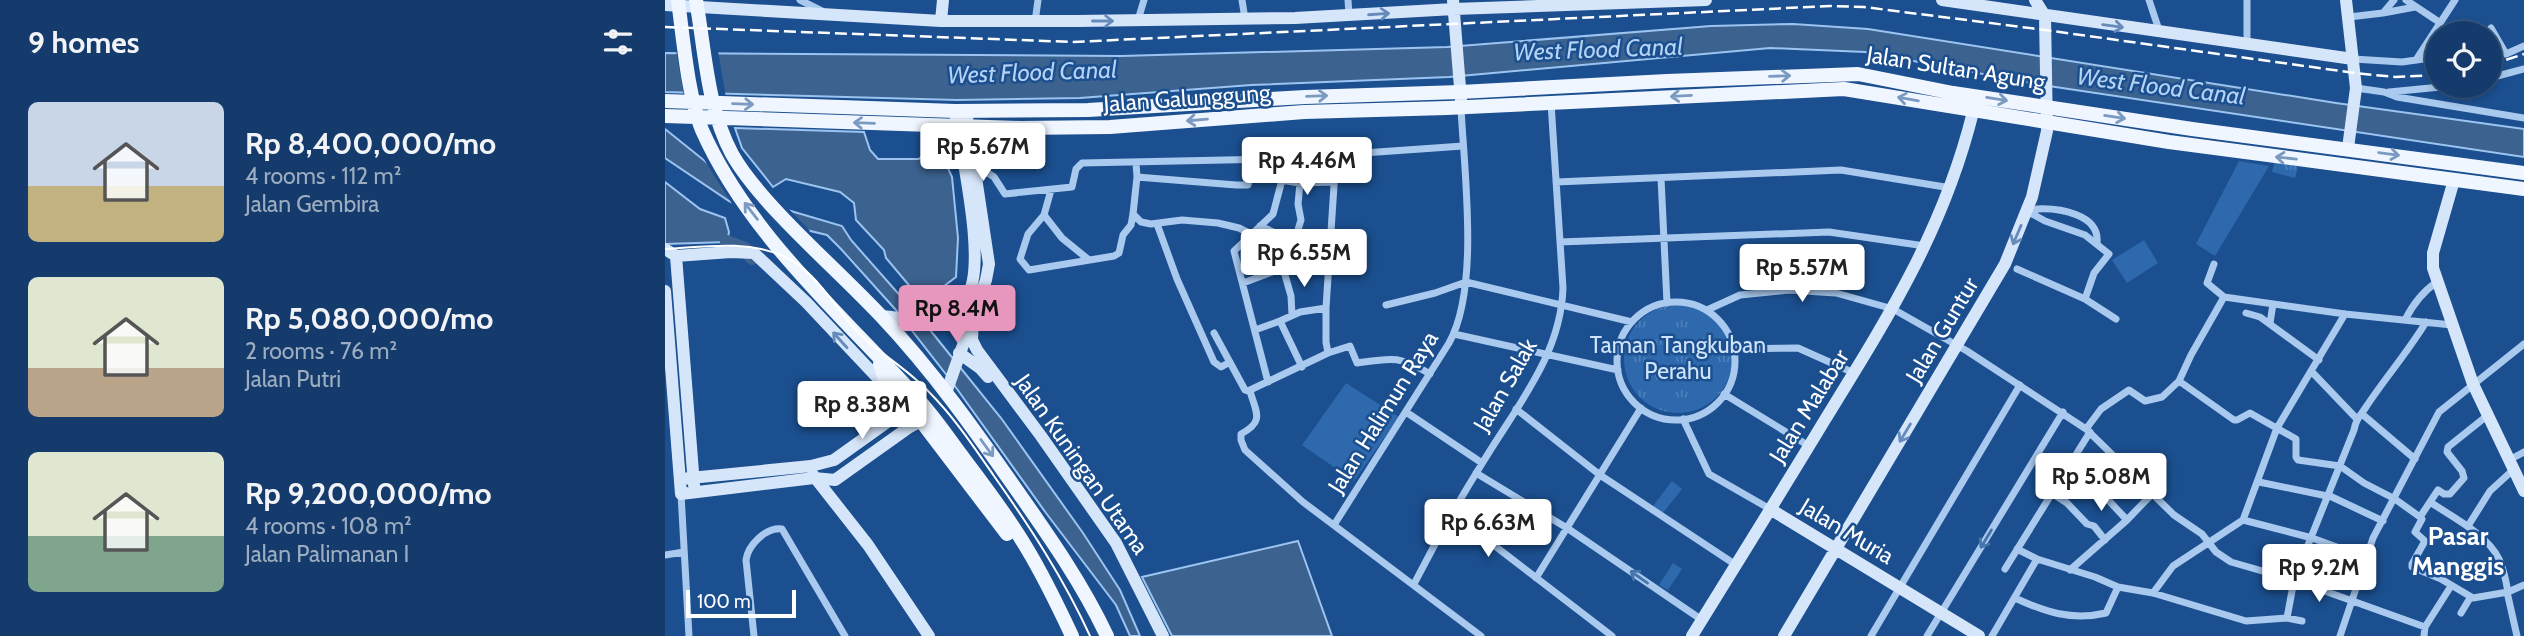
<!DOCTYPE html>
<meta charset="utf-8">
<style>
body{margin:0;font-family:Cabin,sans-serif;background:#214673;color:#f1f3f6;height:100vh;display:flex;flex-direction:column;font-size:26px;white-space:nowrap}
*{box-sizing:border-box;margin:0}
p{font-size:23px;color:#9dadc1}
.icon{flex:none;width:38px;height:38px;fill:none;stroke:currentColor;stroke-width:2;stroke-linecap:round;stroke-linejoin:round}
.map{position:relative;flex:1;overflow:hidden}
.side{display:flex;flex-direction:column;background:#143b6b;width:665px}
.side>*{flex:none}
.tools{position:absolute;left:1760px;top:21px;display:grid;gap:14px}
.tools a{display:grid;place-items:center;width:77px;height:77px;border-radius:50%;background:#143b6b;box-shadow:0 4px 10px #0003,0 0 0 2px #33557e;font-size:35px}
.scale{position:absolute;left:21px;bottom:18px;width:110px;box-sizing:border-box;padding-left:7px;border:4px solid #fff;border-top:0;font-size:19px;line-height:24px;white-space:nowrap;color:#fff;-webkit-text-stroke:5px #1b4f8f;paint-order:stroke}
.price{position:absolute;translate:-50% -60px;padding:0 16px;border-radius:7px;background:#fff;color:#222;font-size:23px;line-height:46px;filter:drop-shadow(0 2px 4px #0008)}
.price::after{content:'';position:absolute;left:50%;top:42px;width:21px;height:16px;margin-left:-10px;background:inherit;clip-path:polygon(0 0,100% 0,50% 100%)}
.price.selected{background:#e797bd;color:#111}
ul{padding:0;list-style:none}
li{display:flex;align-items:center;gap:21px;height:175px;padding:0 28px}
li span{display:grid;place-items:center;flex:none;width:196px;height:140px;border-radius:10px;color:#555}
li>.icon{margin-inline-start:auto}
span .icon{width:84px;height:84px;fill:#fffc;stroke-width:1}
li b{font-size:30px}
h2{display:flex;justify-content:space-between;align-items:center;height:84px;padding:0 28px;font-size:30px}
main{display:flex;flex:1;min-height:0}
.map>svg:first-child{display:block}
</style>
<main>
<section class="side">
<h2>9 homes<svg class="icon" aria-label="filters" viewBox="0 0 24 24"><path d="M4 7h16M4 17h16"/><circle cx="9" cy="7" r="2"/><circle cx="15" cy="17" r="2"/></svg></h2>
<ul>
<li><span style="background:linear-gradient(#c9d6e8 60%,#c2b280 0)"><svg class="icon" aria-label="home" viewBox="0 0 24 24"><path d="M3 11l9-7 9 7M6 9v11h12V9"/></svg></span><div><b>Rp 8,400,000/mo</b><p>4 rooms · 112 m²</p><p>Jalan Gembira</p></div></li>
<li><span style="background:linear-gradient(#dfe7d0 65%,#b9a48a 0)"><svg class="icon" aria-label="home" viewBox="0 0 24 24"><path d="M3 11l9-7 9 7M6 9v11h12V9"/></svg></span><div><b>Rp 5,080,000/mo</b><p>2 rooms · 76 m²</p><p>Jalan Putri</p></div></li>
<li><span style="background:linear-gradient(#dfe7d0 60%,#7fa58c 0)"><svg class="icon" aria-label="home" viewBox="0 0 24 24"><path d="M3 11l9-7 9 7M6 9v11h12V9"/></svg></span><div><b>Rp 9,200,000/mo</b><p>4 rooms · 108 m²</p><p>Jalan Palimanan I</p></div></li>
</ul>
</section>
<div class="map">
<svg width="1859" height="636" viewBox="0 0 1859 636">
<defs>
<pattern id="park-tufts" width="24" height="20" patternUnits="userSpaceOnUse" patternTransform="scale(1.75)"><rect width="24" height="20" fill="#2e69ad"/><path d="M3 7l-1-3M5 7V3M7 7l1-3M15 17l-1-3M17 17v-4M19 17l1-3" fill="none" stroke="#4d80b9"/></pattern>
</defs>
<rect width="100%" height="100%" fill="#1b4f8f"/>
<!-- grass -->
<path fill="#2e69ad" d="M1574,161L1604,166L1550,256L1531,244Z
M1479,240L1493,263L1462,283L1447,260Z
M681,383L734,417L689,481L637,445Z
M1007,481L1017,489L998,513L988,506Z
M1008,563L1017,569L1003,590L994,585Z"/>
<!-- park -->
<path fill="url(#park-tufts)" d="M1610,161L1633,167L1630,178L1607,172Z
M959 359a54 54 0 1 1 108 0a54 54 0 1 1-108 0Z"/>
<!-- water -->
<path fill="#3c6290" stroke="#9cc4f0" stroke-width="2" d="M1128,24L1203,29L1671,103L1859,129V157L1377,85L1200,52L1105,48L784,77L586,85L415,98L292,100L0,92V53L456,56L782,47L1046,26Z
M70,128L199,132L205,150L213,159H254L265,148H274L287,177L293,238L291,277L258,302L221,258L219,250L191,220L189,203L175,192L121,179L108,187L77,148Z
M0,129L66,182L109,206L177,226L186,240L261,325L336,418L418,533L455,590L475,636H465L451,605L381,513L287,382L230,309L176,249L162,235L112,223L64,201L0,158Z
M0,182L35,209L60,218L64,232L62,242L0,244Z
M633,541L667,636H507L477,577Z"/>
<!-- pier -->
<path fill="#1b4f8f" d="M11,50L53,51L61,98L19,96Z
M37,156L68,179L111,203L121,206L145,231L143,234L111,226L69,207Z"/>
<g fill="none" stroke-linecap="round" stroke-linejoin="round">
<!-- river -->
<path stroke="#3c6290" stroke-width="14" d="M62,242L80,249L87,258"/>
<!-- street -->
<path stroke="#a9c9ee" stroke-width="7" d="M135,0L157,11
M577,0L580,19
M683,0L684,15
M1484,0L1495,33
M1582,0V45
M1741,0L1774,22
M1718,13L1750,7
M1684,17L1718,13L1729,0
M473,20L479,0
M370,22L373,0
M1826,28L1841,54L1859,46
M1688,59L1737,62L1773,57
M1751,60L1790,0
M1825,78L1859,69
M1691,88L1719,92L1732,97L1859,118
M1724,92L1786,86
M311,174L323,173L329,177L340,194L407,187L411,169L417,163L613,159L798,146
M472,177L571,185H583L585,177L589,176L635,183L668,182
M996,178L1002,303
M891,182L1176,170L1286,188
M386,190L379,215L363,234L355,259L364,270L449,256L454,253L458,235L466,225L468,214L472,177L471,163
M1362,211L1380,221L1420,235L1444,254L1429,273L1420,299
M468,214L476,222L486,224L517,220L553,223L574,228L588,235
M1367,214L1372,209C1394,208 1435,214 1432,243
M379,215L397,238L424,260
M492,224L512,279L549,362L556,367L565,362
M595,226L626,240
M895,242L1164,232L1260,246
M1549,264L1542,283L1559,297L1680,314L1787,325
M1352,269L1420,299L1451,319
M578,283L618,268
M952 361a59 59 0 1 1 118 0a59 59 0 1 1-118 0Z
M721,305L770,293L801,282L967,322
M1042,310L1075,295L1124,290L1171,293L1228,309L1302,351L1421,429L1509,515L1537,534L1551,552L1566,562L1629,580L1760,627
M1581,313L1595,317L1654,360
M627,315L626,296L618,268L626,240L631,236L636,220L633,204L635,183
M1740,320C1748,304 1757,292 1772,282
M1605,323L1608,304
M590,330L615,321
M549,333L580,390L583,391L663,353L685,346L692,363C726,358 734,355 765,374
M789,334L953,370
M1069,349L1133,348L1189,373
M663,353L661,342V308L671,155
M637,367L615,321L635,312L661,308
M1647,372L1691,418
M1514,381L1569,420H1572L1585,413L1631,439V457L1633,460L1675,466L1699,483L1730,499L1755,517
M603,382L569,251L608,214L617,180
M585,391C591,413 600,421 576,434V440L580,450L638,502L816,636
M1059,394L1144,446
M851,409L935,475L1071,565
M741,412L817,463
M1697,414L1750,459
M1823,415L1783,447L1782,452L1797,471L1799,478L1785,494H1779L1773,490L1755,517L1757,519L1750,532L1760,541L1747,564V567L1776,579L1808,598L1843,592L1859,585
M1018,419L1044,474L1105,509
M1421,429L1436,409L1464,390L1480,401L1497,397L1514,381L1526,355L1559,297
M1844,460L1859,452
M1406,461L1425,478
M811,473L902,528L1037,620
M1594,482L1667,497L1718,521
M1431,487L1462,520
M16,494L24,636
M1388,494L1402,503L1422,524L1429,526L1440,540
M1765,502C1787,517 1822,534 1834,559C1839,569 1841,581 1843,592
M787,513L947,636
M1578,520L1647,538L1702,558
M669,525L784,343C815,288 799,171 796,108
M1803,526L1825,491L1848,470
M1352,549L1372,559L1430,577L1453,587L1488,593L1581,621L1622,618L1629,580L1689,430C1691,419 1695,416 1701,407C1720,378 1743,352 1761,322
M0,555L19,552
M1340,569L1425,432
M1405,570L1462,520L1487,494
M871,578L976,408
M749,584C770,543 793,502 818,462C851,407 896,355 898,288L886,103
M1842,592L1852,636
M1488,593L1508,566L1578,520L1612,428L1680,314
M1350,598C1380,612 1407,621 1441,613L1453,587
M1796,613L1805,598
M1622,618L1637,621
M89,636L81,560C83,545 101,527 117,529L180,636
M1206,636L1355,385
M1262,636L1398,412
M1327,636L1372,559
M1675,636L1708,538L1774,412L1859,344
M1759,636L1760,627L1786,586"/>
<!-- secondary -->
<path stroke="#d6e6fa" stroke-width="12" d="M788,0L796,100
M1277,0L1688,59
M1370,0L1380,16
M1681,0L1691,88L1683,148
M0,5L276,21H412L630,18L789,9L1041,0
M276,21L278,0
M1789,180L1768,253V268L1808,384L1859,491
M0,249L11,256L66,252L89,253L141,302L223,389
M11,256L29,485
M0,291L16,494L149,478L170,480L243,428L256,421
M216,316C232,317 255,323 270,318C280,314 294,306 301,297C324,269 295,149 290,111
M308,317L307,340L312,350L376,436L451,543L498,636
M294,353L315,368L323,377
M281,393L321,280L324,264L301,111
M148,475L203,545L264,636
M15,479L146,466L169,460L225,420L232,412L234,398
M1105,509L1314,636
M1027,636C1072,563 1117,491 1161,418C1224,316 1279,229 1308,112
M1119,636L1340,264L1367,197L1382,131L1380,16"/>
<!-- primary -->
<path stroke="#f0f6ff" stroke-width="14" d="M13,0C18,37 23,97 37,130C83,234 176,314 251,397C268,415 282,436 297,456C319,485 342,515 361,547C378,575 393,606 407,636
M31,0C40,50 42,108 67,154C80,177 98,197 116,216C149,251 184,282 217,317C268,371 311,432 353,492C386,539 418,585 442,636
M0,101L290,111L423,110L640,97L795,92L1002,81L1193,74L1288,93L1527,129L1859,173
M0,116L355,128L445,127L639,112L782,108L1179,89L1504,142L1859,189
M215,364L223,389L256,421L342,534"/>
<!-- tram -->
<path stroke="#fff" stroke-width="2" d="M0,249C39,247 79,240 116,255C151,270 166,303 191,330C213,353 242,368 264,392C289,417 309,447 329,476C365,527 399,579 425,636"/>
<!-- rail -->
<path stroke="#fff" stroke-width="2.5" stroke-dasharray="12 5" stroke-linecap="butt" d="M0,27L408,42L1165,6L1199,7L1380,30L1690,73L1730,77L1773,75
M1825,65L1859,54"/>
</g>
<!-- one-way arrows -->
<defs><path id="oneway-shaft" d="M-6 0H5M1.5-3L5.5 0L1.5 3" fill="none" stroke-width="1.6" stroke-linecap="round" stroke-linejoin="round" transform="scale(1.75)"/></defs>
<g stroke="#668bba">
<use href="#oneway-shaft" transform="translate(714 14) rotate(-4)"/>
<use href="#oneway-shaft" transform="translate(438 21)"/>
<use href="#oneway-shaft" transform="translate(1448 26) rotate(8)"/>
<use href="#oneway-shaft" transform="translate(1352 235) rotate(113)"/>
<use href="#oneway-shaft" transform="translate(175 340) rotate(-132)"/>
<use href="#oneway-shaft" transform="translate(1240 433) rotate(121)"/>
</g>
<g stroke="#7b9ac1">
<use href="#oneway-shaft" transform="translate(1115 76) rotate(-2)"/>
<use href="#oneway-shaft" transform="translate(652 96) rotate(-2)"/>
<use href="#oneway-shaft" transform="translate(1016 96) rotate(177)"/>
<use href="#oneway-shaft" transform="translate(1243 99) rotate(-170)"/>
<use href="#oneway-shaft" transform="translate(1332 99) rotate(9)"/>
<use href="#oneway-shaft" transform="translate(78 104) rotate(2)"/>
<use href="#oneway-shaft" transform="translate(1450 117) rotate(9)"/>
<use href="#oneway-shaft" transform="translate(532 120) rotate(175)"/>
<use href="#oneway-shaft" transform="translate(199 123) rotate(-178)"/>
<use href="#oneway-shaft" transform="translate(1724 154) rotate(8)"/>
<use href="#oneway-shaft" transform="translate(1621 158) rotate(-174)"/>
<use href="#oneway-shaft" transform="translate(86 211) rotate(-128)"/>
<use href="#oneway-shaft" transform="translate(322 448) rotate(54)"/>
</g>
<g stroke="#4674ac">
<use href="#oneway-shaft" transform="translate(1321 539) rotate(121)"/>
<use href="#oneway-shaft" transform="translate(974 577) rotate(-145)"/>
</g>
<g text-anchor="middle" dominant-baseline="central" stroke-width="5" stroke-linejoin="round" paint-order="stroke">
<!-- street labels -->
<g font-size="23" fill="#fff" stroke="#1b4f8f">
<text transform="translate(1291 68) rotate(9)">Jalan Sultan Agung</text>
<text transform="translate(522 98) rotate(-4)">Jalan Galunggung</text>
<text transform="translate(1277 330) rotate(-59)">Jalan Guntur</text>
<text transform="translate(840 385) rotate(-60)">Jalan Salak</text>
<text transform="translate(1144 406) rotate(-58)">Jalan Malabar</text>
<text transform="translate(718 412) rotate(-58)">Jalan Halimun Raya</text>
<text transform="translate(417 464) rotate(55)">Jalan Kuningan Utama</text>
<text transform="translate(1182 531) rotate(31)">Jalan Muria</text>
</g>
<!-- park labels -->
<g font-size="23" fill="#cfe3fa" stroke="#1b4f8f">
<text x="1013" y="345">Taman Tangkuban<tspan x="1013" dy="26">Perahu</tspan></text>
</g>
<!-- water labels -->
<g font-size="24" font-style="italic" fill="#b5d3f5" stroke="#1b4f8f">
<text transform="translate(933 49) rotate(-2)">West Flood Canal</text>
<text transform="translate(367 72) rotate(-2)">West Flood Canal</text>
<text transform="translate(1496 86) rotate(7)">West Flood Canal</text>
</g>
<!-- quarter labels -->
<g font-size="26" font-weight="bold" fill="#fff" stroke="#1b4f8f">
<text x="1793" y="536">Pasar<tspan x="1793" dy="30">Manggis</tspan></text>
</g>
</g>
</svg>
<div class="tools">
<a><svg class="icon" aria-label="locate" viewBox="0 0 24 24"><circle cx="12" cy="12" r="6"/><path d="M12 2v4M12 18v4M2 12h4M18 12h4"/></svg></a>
</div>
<div class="scale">100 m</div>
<b class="price" style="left:318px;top:183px">Rp 5.67M</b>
<b class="price" style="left:642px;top:197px">Rp 4.46M</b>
<b class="price" style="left:639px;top:289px">Rp 6.55M</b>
<b class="price" style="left:1137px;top:304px">Rp 5.57M</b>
<b class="price selected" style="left:292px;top:345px">Rp 8.4M</b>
<b class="price" style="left:197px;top:441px">Rp 8.38M</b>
<b class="price" style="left:1436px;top:513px">Rp 5.08M</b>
<b class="price" style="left:823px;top:559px">Rp 6.63M</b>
<b class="price" style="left:1654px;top:604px">Rp 9.2M</b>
</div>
</main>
